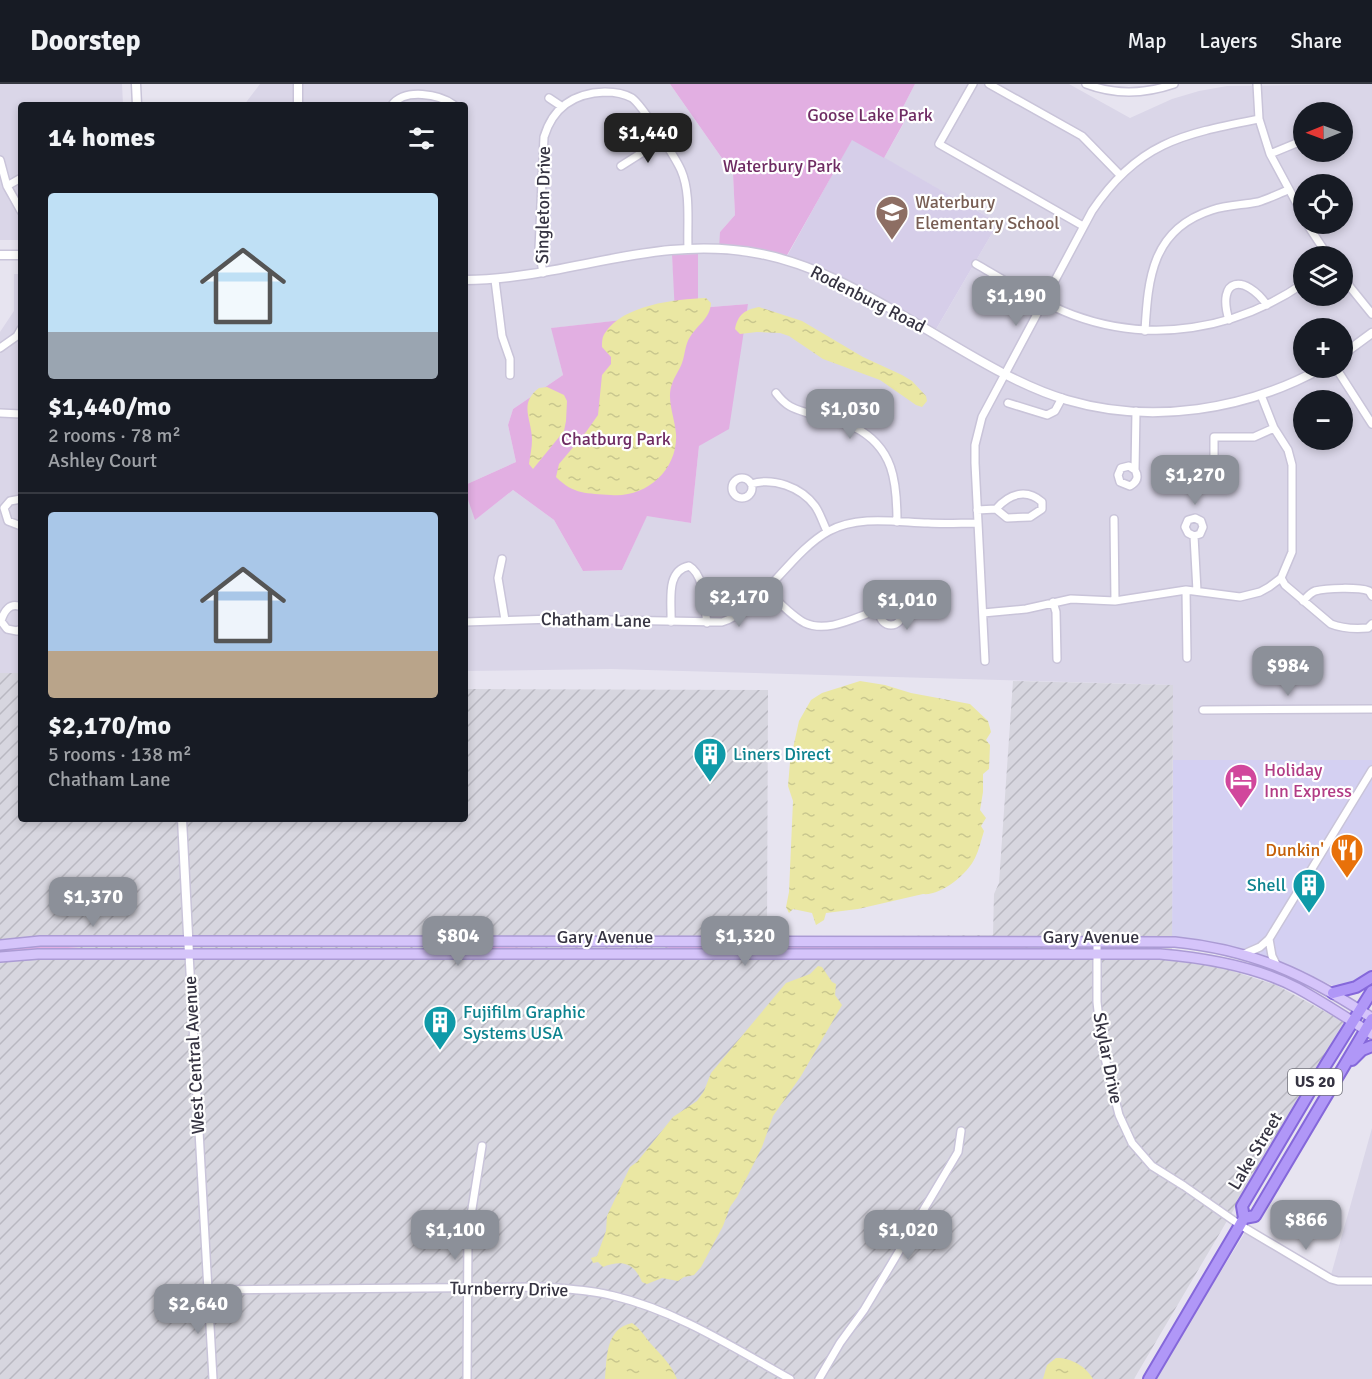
<!DOCTYPE html>
<meta charset="utf-8">
<style>
body{margin:0;font-family:Signika,sans-serif;background:#242831;color:#f1f3f6;height:100vh;display:flex;flex-direction:column;font-size:22px;white-space:nowrap}
*{box-sizing:border-box;margin:0}
p{font-size:20px;color:#9ea1a6}
.icon{flex:none;width:33px;height:33px;fill:none;stroke:currentColor;stroke-width:2;stroke-linecap:round;stroke-linejoin:round}
.map{position:relative;flex:1;overflow:hidden}
.drawer{position:absolute;left:18px;top:18px;width:450px;height:720px;display:flex;flex-direction:column;background:#171b24;border-radius:6px;box-shadow:0 3px 9px #0003}
.drawer>*{flex:none}
.needle{width:39px;rotate:269deg}
.controls{position:absolute;left:1293px;top:18px;display:grid;gap:12px}
.controls a{display:grid;place-items:center;width:60px;height:60px;border-radius:50%;background:#171b24;box-shadow:0 3px 9px #0003;font-size:30px}
.price{position:absolute;translate:-50% -51px;padding:0 14px;border-radius:12px;background:#8c9099;color:#fff;font-size:20px;line-height:39px;filter:drop-shadow(0 2px 3px #0008)}
.price::after{content:'';position:absolute;left:50%;top:36px;width:18px;height:14px;margin-left:-9px;background:inherit;clip-path:polygon(0 0,100% 0,50% 100%)}
.price.selected{background:#222;color:#fff}
ul{padding:0;list-style:none}
li{display:grid;align-content:center;gap:12px;height:318px;padding:0 30px}
li+li{border-top:2px solid #363941}
li span{display:grid;place-items:center;height:186px;border-radius:6px;color:#555}
li>.icon{margin-inline-start:auto}
span .icon{width:108px;height:108px;fill:#fffc;stroke-width:1}
li b{font-size:26px}
h2{display:flex;justify-content:space-between;align-items:center;height:72px;padding:0 30px;font-size:26px}
header{display:flex;align-items:center;gap:36px;box-sizing:border-box;height:84px;padding:0 30px;background:#171b24;border-bottom:2px solid #363941}
header strong{font-size:28px}
nav{display:flex;gap:33px;margin-inline-start:auto;font-size:21px}
.map>svg:first-child{display:block}
</style>
<header>
<strong>Doorstep</strong>
<nav><a>Map</a><a>Layers</a><a>Share</a></nav>
</header>
<div class="map">
<svg width="1372" height="1295" viewBox="0 0 1372 1295">
<defs>
<pattern id="industrial-furrows" width="10" height="10" patternUnits="userSpaceOnUse" patternTransform="scale(1.5)"><rect width="10" height="10" fill="#d7d6df"/><path d="M-1 1l2-2M0 10L10 0M9 11l2-2" fill="none" stroke="#b9b8c1"/></pattern>
<pattern id="water-ripples" width="26" height="14" patternUnits="userSpaceOnUse" patternTransform="scale(1.5)"><rect width="26" height="14" fill="#eae7a3"/><path d="M2 4q2-2 4 0t4 0M15 11q2-2 4 0t4 0" fill="none" stroke="#c9c78e"/></pattern>
</defs>
<rect width="100%" height="100%" fill="#e7e4f0"/>
<!-- residential -->
<path fill="#dad6e8" fill-rule="evenodd" d="M0,0H122L123,21H21V156H0Z
M260,0H670L733,90L735,131L720,148L792,178L934,249L998,139L884,74L908,32L901,27L915,0H1069L1130,34L1172,15L1199,7L1227,2L1372,0V676H1173V601L611,585L465,587V407L476,435L513,406L554,436L583,487L622,486L647,431L691,439L699,362L748,220L698,224L672,171L676,230L552,244L563,291L513,325L508,341L516,378L465,401V21H244ZM1304,28H1342V68H1304ZM1304,100H1342V140H1304ZM1304,172H1342V212H1304ZM1304,244H1342V284H1304ZM1304,316H1342V356H1304Z
M14,190H21V589H0V248L14,227Z
M1372,1044V1295H1154L1246,1147L1329,1198Z"/>
<!-- commercial -->
<path fill="#d4d0f2" d="M1173,676H1372V893L1365,905L1357,910L1348,909L1284,879L1264,872L1218,860L1172,854Z"/>
<!-- industrial -->
<path fill="url(#industrial-furrows)" d="M0,589H21V735H465V605L768,606L767,853L993,851L994,810L999,799L1013,597L1173,601L1172,876L1223,884L1276,901L1344,938L1134,1295H0Z"/>
<!-- education -->
<path fill="#d6cee9" d="M852,55L998,139L935,247L786,174Z"/>
<!-- green -->
<path fill="#e2afe2" d="M670,0H915L901,27L908,31L884,74L852,56L786,173L719,165L720,148L735,131L733,90Z
M698,170V224L748,220L729,345L699,362L691,439L647,432L622,486L583,487L554,436L513,406L475,436L465,407V401L516,378L508,341L513,325L563,291L551,244L675,230L672,171Z
M94,861V862L0,869V865L44,861Z
M753,861V865H675L660,862Z
M1059,861L1006,865H759V862Z
M437,862H542L543,863L456,865L443,864Z"/>
<!-- water -->
<path fill="url(#water-ripples)" d="M706,214L711,219C710,235 698,240 690,253C685,260 685,271 682,279C679,287 674,293 672,300C666,315 675,334 676,350C678,386 646,414 611,411C587,409 574,411 556,393L559,380L586,348L598,331L602,291L611,280V273L602,263C602,258 602,253 605,249C623,221 675,215 706,214Z
M759,223L802,237L863,273L902,291L912,297L926,312L927,317L922,323L916,321L880,296L823,275L789,252L780,249L757,248L740,250L735,245C738,230 745,226 759,223Z
M547,303L564,311L567,317L566,337L564,347L533,385L529,380C530,372 532,364 532,356C532,335 518,320 539,304Z
M860,597L885,601L911,609L970,620L988,637L991,648L986,656L990,661L989,685L983,690V708L980,726L986,734L981,742L984,747C981,756 979,766 975,774C967,791 940,812 923,810L858,825L826,829L824,836L816,841L812,829L793,825L789,829L786,823L789,808L793,717L788,702L790,678L799,637L811,616L822,609Z
M818,882L822,883L832,898L836,900L835,911L842,921L801,992L773,1032L762,1063L737,1113L730,1123L723,1142L701,1183L694,1191L684,1193L678,1197L662,1194L647,1200L642,1198C634,1178 621,1176 603,1183L598,1178L593,1179L591,1174L597,1172L606,1147L607,1132L630,1083L637,1078L673,1033L697,1017L704,1007L711,989L786,899L810,890Z
M632,1239C640,1244 645,1253 651,1260C663,1273 670,1279 677,1295H605C607,1274 605,1245 632,1239Z
M1056,1274C1070,1273 1087,1283 1093,1295H1043L1047,1281Z"/>
<g fill="none" stroke-linecap="round" stroke-linejoin="round">
<!-- minor casing -->
<g stroke="#c9c4d9" stroke-width="10">
<path id="minor" d="M973,0L939,60L1083,142
M989,0L1082,52L1120,91
M1086,0C1115,11 1145,10 1174,0
M1257,0L1259,35L1270,70L1304,133
M549,14L561,22
M392,21C405,4 439,10 454,21
M1270,70L1304,56
M0,76L7,102L21,127
M621,82L662,56
M7,102L21,94
M1307,140L1328,172
M976,180C1007,198 1039,218 1073,231C1151,260 1236,246 1304,199
M543,189L539,165L544,53C553,23 574,9 605,8C615,8 623,9 632,14C642,21 675,73 681,86C691,109 687,139 688,164
M1342,193L1372,230
M495,196L502,252L510,275V291
M1229,236C1216,193 1245,190 1267,221
M1145,247C1148,194 1152,145 1212,126C1227,121 1243,121 1258,118C1268,115 1278,110 1288,106
M0,264L17,252L21,245
M1336,284L1372,340
M776,309C788,325 796,325 814,331C827,335 842,338 854,343C894,363 897,398 897,438
M1008,319L1047,331L1055,327L1062,314
M0,329L21,330
M1135,386L1129,382L1121,384L1118,391L1120,398L1130,402C1137,398 1139,393 1135,386L1136,327
M1214,391V353H1254L1274,344
M732 404a10 10 0 1 1 20 0a10 10 0 1 1-20 0Z
M751,400C773,393 801,403 815,422C820,429 823,439 827,447
M21,415L10,417L4,424L8,437L21,442
M977,426L996,425L1007,434L1030,433L1042,425V418C1026,404 1009,410 996,425
M1114,435L1115,517
M1194,452L1200,450L1203,443L1201,437L1195,434L1188,436L1185,443L1188,449L1194,452L1197,507
M502,475L498,494L505,536
M1281,494L1285,501L1331,540C1343,545 1355,545 1368,544L1372,540
M765,505C776,515 792,533 805,539C827,549 854,534 875,527L881,528
M1186,506L1187,574
M1303,517C1307,513 1310,509 1315,507C1327,504 1358,503 1369,507L1372,512
M1053,518L1056,528L1057,575
M880 530a11 11 0 1 1 22 0a11 11 0 1 1-22 0Z
M983,529L1026,525L1071,515L1115,517L1186,506L1240,513L1260,508L1269,503L1281,494L1292,468V381L1288,366L1274,344L1261,311
M1,537C4,527 10,518 21,523
M1,537L7,545L17,547L21,545
M465,538L553,535L722,538C760,527 791,467 829,447C858,431 896,438 928,439C945,440 961,439 978,439
M671,538C672,518 665,487 689,482C705,491 704,522 707,539
M985,577L975,379V361L982,333L1092,127C1138,58 1183,50 1259,35
M1203,626L1372,625
M1269,855L1272,872L1276,880
M1097,857V918L1102,962L1119,1031L1132,1059L1152,1082L1184,1102L1240,1141L1331,1195L1338,1197H1372
M189,870L213,1295
M1244,870L1260,863L1269,855L1372,686
M208,1206L545,1203C568,1205 592,1206 614,1212C677,1227 734,1264 790,1295
M467,1295L468,1150L482,1062
M819,1295L840,1259L864,1226L958,1068L961,1047"/>
</g>
<!-- tertiary casing -->
<g stroke="#c9c4d9" stroke-width="11">
<path id="tertiary" d="M136,0L137,21
M298,0V21
M0,171H21
M465,196C568,195 656,149 761,170C817,181 865,210 914,238C961,265 1015,301 1067,316C1152,341 1246,326 1322,284
M1342,271L1372,249
M182,735L189,870"/>
</g>
<!-- secondary casing -->
<g stroke="#ab9bd4" stroke-width="12">
<path id="secondary" d="M0,861L40,857H188L1175,858C1254,866 1307,891 1372,934
M0,873L38,870H1160C1206,874 1256,882 1297,904C1323,918 1347,934 1372,950"/>
</g>
<!-- primary casing -->
<g stroke="#8568da" stroke-width="14">
<path id="primary" d="M1333,909L1356,903L1372,893
M1352,976L1362,966L1372,962
M1244,1134L1255,1132L1372,935
M1149,1295L1240,1141L1244,1134L1242,1122L1325,982L1372,907"/>
</g>
<!-- minor -->
<use href="#minor" stroke="#fff" stroke-width="7"/>
<!-- tertiary -->
<use href="#tertiary" stroke="#fff" stroke-width="8"/>
<!-- secondary -->
<use href="#secondary" stroke="#d5c4fa" stroke-width="9"/>
<!-- primary -->
<use href="#primary" stroke="#b097f7" stroke-width="10"/>
</g>
<!-- icons -->
<defs>
<g id="school-pin" transform="scale(1.725)"><path d="M0 17L-7.5 6A9.5 9.5 0 1 1 7.5 6Z" fill="#8d6e63" stroke="#fff"/><path d="M0-5L7-2L0 1L-7-2ZM-4 1L0 2.5L4 1V4Q0 6-4 4Z" fill="#fff"/></g>
<g id="building-pin" transform="scale(1.725)"><path d="M0 17L-7.5 6A9.5 9.5 0 1 1 7.5 6Z" fill="#0f9aa8" stroke="#fff"/><path d="M-4-6H4V6H1V3H-1V6H-4ZM-2.5-4.3h1.7v1.8h-1.7ZM.8-4.3h1.7v1.8H.8ZM-2.5-1h1.7V.8h-1.7ZM.8-1h1.7V.8H.8Z" fill="#fff"/></g>
<g id="hotel-pin" transform="scale(1.725)"><path d="M0 17L-7.5 6A9.5 9.5 0 1 1 7.5 6Z" fill="#d1479c" stroke="#fff"/><path d="M-6-4.5h1.5V1H6V5H4.5V3h-9V5H-6ZM-4 0a1.8 1.8 0 1 1 3.6 0ZM.5 0V-2.5h3Q6-2.5 6 0Z" fill="#fff"/></g>
<g id="restaurant-pin" transform="scale(1.725)"><path d="M0 17L-7.5 6A9.5 9.5 0 1 1 7.5 6Z" fill="#e8710a" stroke="#fff"/><path d="M-5-6h1v4h1v-4h1v4h1v-4h1v5L-1.5 .5V6h-2V.5L-5-1ZM5-6V6H3V1.5H1.5Q1.5-4 5-6Z" fill="#fff"/></g>
</defs>
<g fill-rule="evenodd">
<use href="#school-pin" x="892" y="128"/>
<use href="#building-pin" x="710" y="670"/>
<use href="#hotel-pin" x="1241" y="696"/>
<use href="#restaurant-pin" x="1347" y="766"/>
<use href="#building-pin" x="1309" y="801"/>
<use href="#building-pin" x="440" y="938"/>
</g>
<g text-anchor="middle" dominant-baseline="central" stroke-width="4.5" stroke-linejoin="round" paint-order="stroke">
<!-- shield labels -->
<rect fill="#fff" stroke="#72717b" stroke-width="1.5" x="1288" y="985" width="54" height="26" rx="4.5"/>
<g font-size="16" font-weight="bold" fill="#363442">
<text x="1315" y="998">US 20</text>
</g>
<!-- park labels -->
<g font-size="18" fill="#6f2c63" stroke="#fff">
<text x="870" y="31">Goose Lake Park</text>
<text x="782" y="82">Waterbury Park</text>
<text x="616" y="355">Chatburg Park</text>
</g>
<!-- education labels -->
<g font-size="18" fill="#785e54" stroke="#fff" text-anchor="start">
<text x="915" y="118">Waterbury<tspan x="915" dy="21">Elementary School</tspan></text>
</g>
<!-- street labels -->
<g font-size="18" fill="#363442" stroke="#fff">
<text transform="translate(543 121) rotate(-89)">Singleton Drive</text>
<text transform="translate(868 215) rotate(27)">Rodenburg Road</text>
<text transform="translate(596 536) rotate(1)">Chatham Lane</text>
<text x="605" y="853">Gary Avenue</text>
<text x="1091" y="853">Gary Avenue</text>
<text transform="translate(194 971) rotate(-93)">West Central Avenue</text>
<text transform="translate(1108 974) rotate(79)">Skylar Drive</text>
<text transform="translate(1255 1067) rotate(-59)">Lake Street</text>
<text transform="translate(509 1205) rotate(1)">Turnberry Drive</text>
</g>
<!-- culture labels -->
<g font-size="18" fill="#0d838f" stroke="#fff" text-anchor="start">
<text x="733" y="670">Liners Direct</text>
<text x="1286" y="801" text-anchor="end">Shell</text>
<text x="463" y="928">Fujifilm Graphic<tspan x="463" dy="21">Systems USA</tspan></text>
</g>
<!-- hotel labels -->
<g font-size="18" fill="#b23c85" stroke="#fff" text-anchor="start">
<text x="1264" y="686">Holiday<tspan x="1264" dy="21">Inn Express</tspan></text>
</g>
<!-- food labels -->
<g font-size="18" fill="#c56008" stroke="#fff" text-anchor="end">
<text x="1324" y="766">Dunkin'</text>
</g>
</g>
</svg>
<div class="controls">
<a><svg class="needle" viewBox="-14 -14 28 28"><path d="M0-13l5 13h-10z" fill="#e53935"/><path d="M0 13l5-13h-10z" fill="#9ea1a6"/></svg></a>
<a><svg class="icon" aria-label="locate" viewBox="0 0 24 24"><circle cx="12" cy="12" r="6"/><path d="M12 2v4M12 18v4M2 12h4M18 12h4"/></svg></a>
<a><svg class="icon" aria-label="layers" viewBox="0 0 24 24"><path d="M12 4l9 5-9 5-9-5zM3 14l9 5 9-5"/></svg></a>
<a>+</a>
<a>−</a>
</div>
<b class="price selected" style="left:648px;top:80px">$1,440</b>
<b class="price" style="left:1016px;top:243px">$1,190</b>
<b class="price" style="left:850px;top:356px">$1,030</b>
<b class="price" style="left:1195px;top:422px">$1,270</b>
<b class="price" style="left:739px;top:544px">$2,170</b>
<b class="price" style="left:907px;top:547px">$1,010</b>
<b class="price" style="left:1288px;top:613px">$984</b>
<b class="price" style="left:93px;top:844px">$1,370</b>
<b class="price" style="left:458px;top:883px">$804</b>
<b class="price" style="left:745px;top:883px">$1,320</b>
<b class="price" style="left:1306px;top:1167px">$866</b>
<b class="price" style="left:455px;top:1177px">$1,100</b>
<b class="price" style="left:908px;top:1177px">$1,020</b>
<b class="price" style="left:198px;top:1251px">$2,640</b>
<section class="drawer">
<h2>14 homes<svg class="icon" aria-label="filters" viewBox="0 0 24 24"><path d="M4 7h16M4 17h16"/><circle cx="9" cy="7" r="2"/><circle cx="15" cy="17" r="2"/></svg></h2>
<ul>
<li><span style="background:linear-gradient(#bfe0f5 75%,#9aa5b1 0)"><svg class="icon" aria-label="home" viewBox="0 0 24 24"><path d="M3 11l9-7 9 7M6 9v11h12V9"/></svg></span><div><b>$1,440/mo</b><p>2 rooms · 78 m²</p><p>Ashley Court</p></div></li>
<li><span style="background:linear-gradient(#a9c7e8 75%,#b9a48a 0)"><svg class="icon" aria-label="home" viewBox="0 0 24 24"><path d="M3 11l9-7 9 7M6 9v11h12V9"/></svg></span><div><b>$2,170/mo</b><p>5 rooms · 138 m²</p><p>Chatham Lane</p></div></li>
</ul>
</section>
</div>
